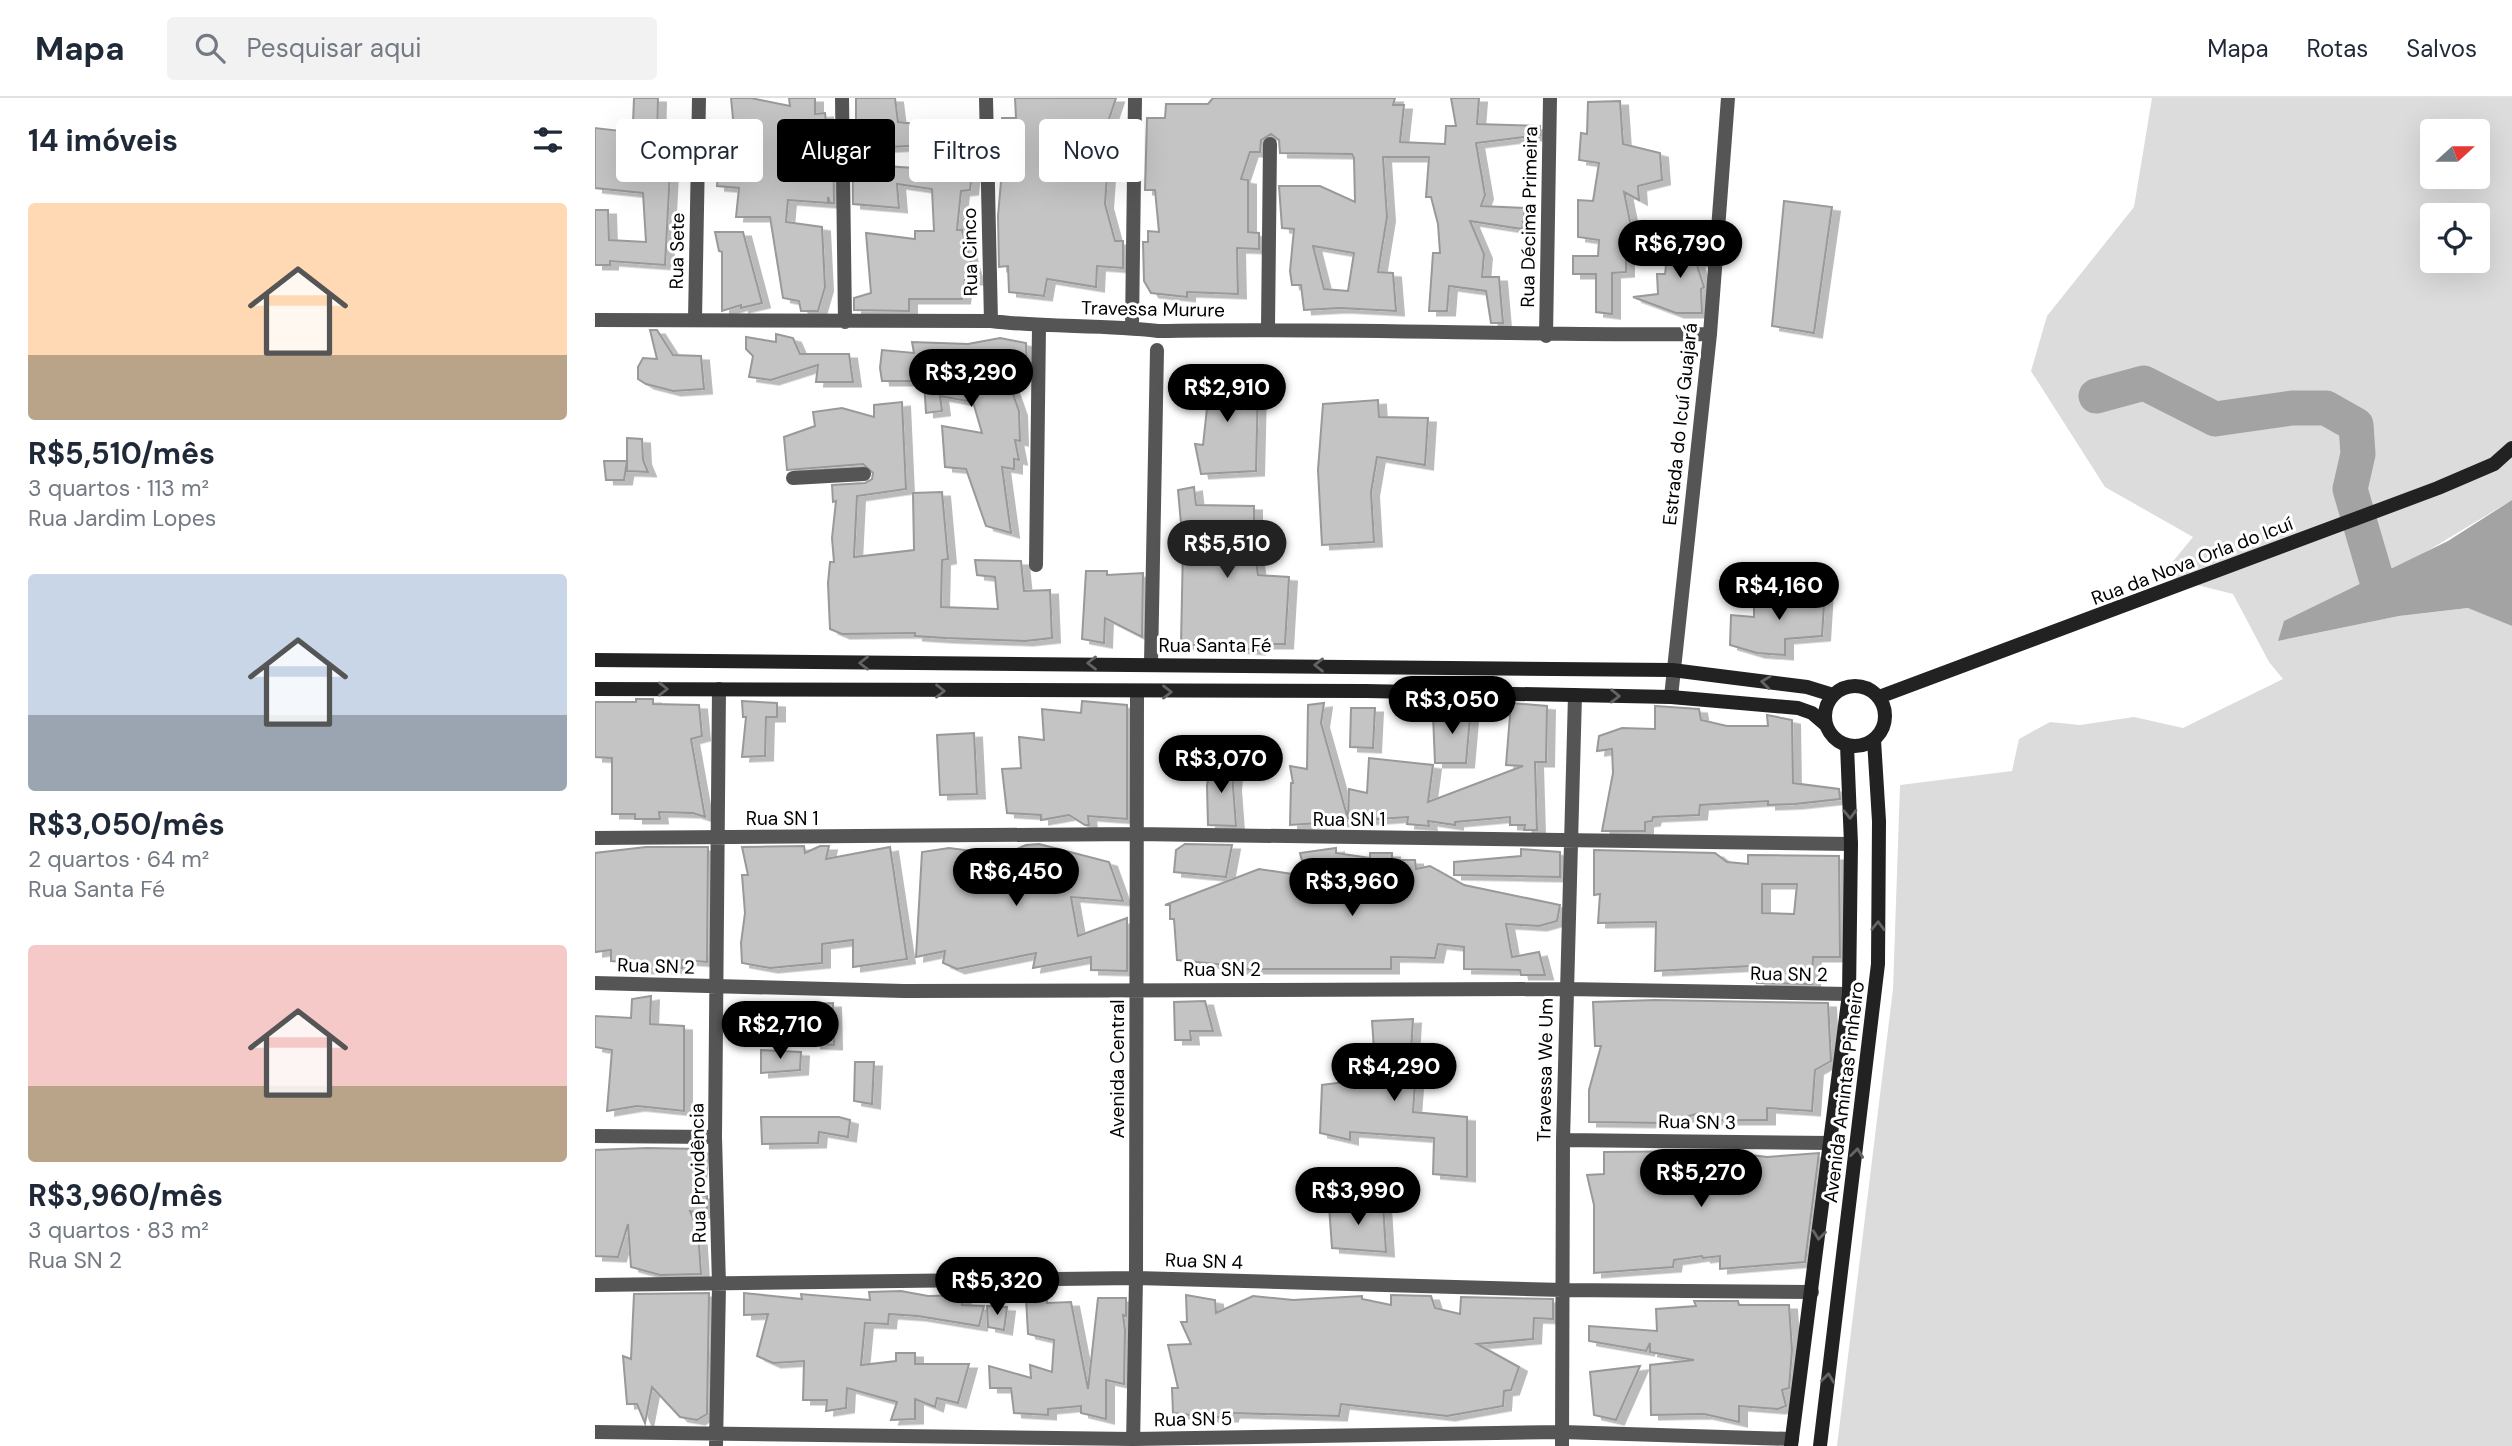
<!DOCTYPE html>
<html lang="pt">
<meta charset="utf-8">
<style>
body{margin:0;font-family:"DM Sans",sans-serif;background:#f2f2f3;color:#1f2937;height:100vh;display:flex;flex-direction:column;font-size:26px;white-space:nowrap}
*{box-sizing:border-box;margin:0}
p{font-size:23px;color:#747a83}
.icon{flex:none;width:38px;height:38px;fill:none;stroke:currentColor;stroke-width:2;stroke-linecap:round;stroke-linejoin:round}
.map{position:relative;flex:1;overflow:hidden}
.sheet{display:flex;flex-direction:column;background:#fff;width:595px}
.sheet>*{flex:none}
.top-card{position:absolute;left:21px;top:21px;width:665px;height:63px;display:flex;gap:14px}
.needle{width:46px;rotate:69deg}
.buttons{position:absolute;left:1825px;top:21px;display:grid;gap:14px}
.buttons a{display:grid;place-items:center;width:70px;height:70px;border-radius:7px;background:#fff;box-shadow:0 7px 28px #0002;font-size:35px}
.price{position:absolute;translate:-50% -60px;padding:0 16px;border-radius:24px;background:#000;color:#fff;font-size:23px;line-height:46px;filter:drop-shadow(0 2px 4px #0008)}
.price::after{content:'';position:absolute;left:50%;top:42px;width:21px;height:16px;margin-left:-10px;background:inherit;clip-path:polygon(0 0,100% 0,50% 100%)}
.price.selected{background:#222;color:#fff}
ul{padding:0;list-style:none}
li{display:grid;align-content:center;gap:14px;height:371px;padding:0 28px}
li span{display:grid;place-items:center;height:217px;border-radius:7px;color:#555}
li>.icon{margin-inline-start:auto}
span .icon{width:126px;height:126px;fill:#fffc;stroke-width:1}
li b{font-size:30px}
h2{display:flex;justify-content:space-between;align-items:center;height:84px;padding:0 28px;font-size:30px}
.chip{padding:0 24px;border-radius:7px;background:#fff;box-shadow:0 7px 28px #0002;font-size:24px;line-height:63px}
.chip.selected{background:#000;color:#fff}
header{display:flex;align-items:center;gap:42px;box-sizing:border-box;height:98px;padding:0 35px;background:#fff;border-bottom:2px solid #e0e1e3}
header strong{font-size:33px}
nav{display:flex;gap:38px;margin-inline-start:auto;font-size:24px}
.search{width:490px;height:63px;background:#f2f2f3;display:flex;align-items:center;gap:18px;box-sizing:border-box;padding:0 24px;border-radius:7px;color:#747a83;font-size:26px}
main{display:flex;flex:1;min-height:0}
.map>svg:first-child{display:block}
</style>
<header>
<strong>Mapa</strong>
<div class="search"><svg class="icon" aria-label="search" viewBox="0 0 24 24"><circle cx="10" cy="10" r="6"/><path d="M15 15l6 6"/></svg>Pesquisar aqui</div>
<nav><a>Mapa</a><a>Rotas</a><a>Salvos</a></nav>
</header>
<main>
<section class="sheet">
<h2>14 imóveis<svg class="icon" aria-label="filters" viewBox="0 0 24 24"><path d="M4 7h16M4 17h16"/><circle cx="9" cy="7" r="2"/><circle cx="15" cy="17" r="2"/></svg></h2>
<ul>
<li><span style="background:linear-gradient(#ffd9b3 70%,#b9a48a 0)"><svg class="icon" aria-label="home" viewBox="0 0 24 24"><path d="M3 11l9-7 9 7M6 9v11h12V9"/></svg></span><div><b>R$5,510/mês</b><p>3 quartos · 113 m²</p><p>Rua Jardim Lopes</p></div></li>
<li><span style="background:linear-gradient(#c9d6e8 65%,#9aa5b1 0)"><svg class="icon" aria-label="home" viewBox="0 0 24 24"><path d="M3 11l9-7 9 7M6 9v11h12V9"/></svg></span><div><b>R$3,050/mês</b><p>2 quartos · 64 m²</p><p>Rua Santa Fé</p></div></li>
<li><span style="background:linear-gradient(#f6c9c9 65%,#b9a48a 0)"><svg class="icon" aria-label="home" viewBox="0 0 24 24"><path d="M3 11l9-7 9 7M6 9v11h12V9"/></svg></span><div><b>R$3,960/mês</b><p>3 quartos · 83 m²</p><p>Rua SN 2</p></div></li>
</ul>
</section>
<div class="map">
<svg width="1917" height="1348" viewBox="0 0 1917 1348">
<defs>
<filter id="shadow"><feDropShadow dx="8" dy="4.5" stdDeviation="0" flood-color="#0004"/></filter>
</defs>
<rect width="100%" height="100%" fill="#fff"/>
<!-- green -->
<path fill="#dcdcdc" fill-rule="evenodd" d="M1557,0H1917V402L1683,543L1804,518L1874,510L1917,528V1348H1242L1298,891L1305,687L1417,673L1424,641L1455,624L1485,627L1539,619L1588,630L1688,581L1674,564L1638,496L1566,478L1598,439L1510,389L1436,273L1452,218L1539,109ZM1838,33H1883V79H1838ZM1838,117H1883V163H1838Z"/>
<!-- water -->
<path fill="#a3a3a3" d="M1917,402V528L1873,510L1804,518L1683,543L1689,523L1853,443Z"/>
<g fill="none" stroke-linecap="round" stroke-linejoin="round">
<!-- river -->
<path stroke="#a3a3a3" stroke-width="35" d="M1501,298L1549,285L1620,321L1697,310H1731L1761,327L1763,356L1755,391L1782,483L1803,494L1819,492"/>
</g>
<!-- building -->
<path fill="#c4c4c4" stroke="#999" stroke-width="2" fill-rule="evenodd" filter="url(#shadow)" d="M39,0H63L62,41H59L56,71L75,73L70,167L15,163V167H0V112H13L14,142L51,144L48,95L0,90V30L34,34V25H38Z
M136,0H156L195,8L194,0H220V16L230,15L231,23L238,22L239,105H235L233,99V105L193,102L191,124L227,129L230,189L223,213H206L204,203L188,200L175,119H141L144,90L122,88L123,77H118L119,50L135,53L132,31H139Z
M261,0H300L303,24L371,31L370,45L276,50V67L377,74L375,92L366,93L362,132H367L381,182H370L367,201H314V213L259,212V200L276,195L271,135L320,141V133H339L337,91L302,86L304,110L258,106L257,22H261Z
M420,0H521L507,42L509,64H513L510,106L520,143H528V170L502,168L501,189L452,181L449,198L414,194L413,168L404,169L403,118L407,72L426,73L414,38L407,37V20H421Z
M618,0H800L798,7H809L805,44L850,46L851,28H861L856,0H884L882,26L945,28V37L881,45L890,97L886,108L930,110L927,131L875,123L889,156L887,179H904L908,225H896L891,193L854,188L852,213H834L838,155H845L843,126L836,99H831L834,59H788L792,119L783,174L798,175L801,213L745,210L709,212L706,187H697L695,173L699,131L687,130L684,88H725L760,104L759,60L757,56L685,55L684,42L676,36L666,42L665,54H655L646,81L653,82V134L664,135V151L642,150L643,196L592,194V199L556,195L549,183L548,144H553V133L564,134L560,92H550L552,20H570L571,6H613ZM718,148L759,155L753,193L729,191Z
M1025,3L1028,46L1065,55L1067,82L1043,88L1044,102L1029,94L1037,133H1031V174L1017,175V216L1001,214V176H978V158H1003L1004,142L983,139V102L998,103L1004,65L984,62L986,35L992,36L993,4Z
M1189,103L1237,109L1219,235L1177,228Z
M120,134H148L167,205L146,210V207L127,213V154L124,153Z
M1074,143L1108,147L1111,164H1101L1109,189L1106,191L1107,215H1081L1038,199L1063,196L1062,176H1070Z
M55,232H62L78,257L106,258L109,291L78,293L51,286L43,281V269L48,260L62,261Z
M181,236L198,240L205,256H254L258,284H221L223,267L176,282L154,279L158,258L151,251V239L181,244Z
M405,240L431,245L432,277L408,268L424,313L425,343L420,342L424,362L419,361V371L407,369L416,435L391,428L371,371L350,369L347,328L387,335L378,304L345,298L347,313L331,315L329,283H287L285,270L287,252L319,255L317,244L373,246Z
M599,270H630V289L663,287L661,373L606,376L600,346L608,347L612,310L610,290L598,291Z
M783,302L784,319L833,320L830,367L782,359L776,394L779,444L727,447L723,372L728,306Z
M307,304L311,391L262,398L259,459L319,452L318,395L347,394L353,461L347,462L346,509L403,511L400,479L382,477L380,462L426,463L429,493L455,492L457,540L430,543L350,540L320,538V535L247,536L235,531L233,485L235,464H239L237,440L241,403L238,404L237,387L270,385L277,381L278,375L268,366L192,372L189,339L220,328L218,314L247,310L279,319V307Z
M32,340L47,341L48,362L53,374L32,373Z
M9,363H32L29,382H11Z
M599,389L601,407L659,408V449L663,477L694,479L690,546H662V552L586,546L588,448L583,392Z
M491,473H512V477L548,475L547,539L510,520L509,545L487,541Z
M1205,490L1230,491L1227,538L1190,541V557L1162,555L1135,547L1136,517L1159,519V497L1204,498Z
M41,601H58V606L104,607L107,638L96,641L110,719L98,715L64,714L65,721H40V716H17V660L0,659V604H41Z
M147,603L182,605V619H171L170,658L147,659L151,619H148Z
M487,603L532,607V721L493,718L494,727H490L474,717L446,722V717L412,715L407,671L426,670L424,639L449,642L447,611L486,615Z
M729,605L726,625L753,721L754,691L772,695L774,660L838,667L833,704L928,668L911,667L916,605L952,608L951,664H940L942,732H929L930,727H915V719L860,724V727L833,723L834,728L812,726L813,719L695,727L696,685H698L695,668L712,671L713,607Z
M876,608L871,665H840L838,617Z
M1060,608L1104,611L1106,622L1132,628H1173L1172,617L1197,622L1198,685L1244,691L1245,701L1200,706L1173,707V703L1105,707L1104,717L1058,719L1057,723L1050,724V733H1007L1018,675L1017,651L1002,653L1004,638L1027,630L1060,631Z
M756,610H780L778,650L755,649Z
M379,635L382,696L345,697L342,637Z
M616,663L640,666L638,688L641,728L613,727L612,688Z
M444,746L514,764L528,803L476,799L483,838L532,820V873L496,872V859L438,870L441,855L362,871L348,865L350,853L321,859L327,754L354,750L408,757L431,747Z
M590,746L637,747L631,779L579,774L581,752Z
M209,748L210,755L225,748H234L231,761L295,749L312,861L258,869V842L227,846V865L175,870L147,865L146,845L150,815L147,777H153L147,749Z
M51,749H113L112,864L87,862V870L41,871V865L16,863V852L0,854V755Z
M741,750V755L775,760V755H797V762H820L821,771L835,768L869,787L965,807L962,823L944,828L911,826L917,859L944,854L950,877H926L925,872L869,871V849L843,846L840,860L796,859V871H639V868L582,862L579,821H575V807H570L664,771L711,778L705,755Z
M926,751L965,754V779L859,777V764L926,758Z
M999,752L1120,755L1132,764L1153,766V757L1244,758L1245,859H1218L1217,886L1162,885L1163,872H1158L1157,868L1060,873L1061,824L1003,825L1005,796L999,797ZM1167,786H1202L1199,816L1167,815Z
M56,898L55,926L89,928V1013L42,1008L12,1013L17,952L0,949V918L36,920L37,901Z
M1060,902L1233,905L1236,963L1220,972L1217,1013L1172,1010V1022H1104V1015L1071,1025L994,1024V992L1006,948H1000L998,904Z
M610,903L618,933H595L596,942H580L579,904Z
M238,905L239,947L218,946V906Z
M818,921L816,954L821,973L818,1014L872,1019V1079L838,1076L839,1040L755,1034V1042L725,1035L727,987L781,980L777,923Z
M166,952L206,954L205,972L166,975Z
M260,964H279L277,1006L259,1003Z
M166,1019H244L255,1022L253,1039L224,1034L223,1045L167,1046Z
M52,1050L106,1051L101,1096L112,1098V1116L95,1113L103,1132L106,1176L65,1177L36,1169L33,1126L23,1159L0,1158V1052Z
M1124,1053L1172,1059L1224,1055L1210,1164L1125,1171V1158L1108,1160L1107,1158L1079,1162L1078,1169L999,1175V1107L992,1077L1009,1076V1054Z
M758,1105V1108L788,1106L791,1154L737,1150L734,1108Z
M306,1193L333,1198L368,1197L367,1207L389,1208L384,1228L323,1218L294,1216L293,1226L270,1225L266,1267L301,1263V1255H320V1266H374L363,1305L342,1300L340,1309L320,1301V1321L296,1322L302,1304L252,1290L251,1310L231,1313L232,1302H208L209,1263L178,1265L162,1258L173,1216L149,1217V1195L207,1201L206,1196L275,1202L274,1194Z
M114,1195L112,1316L102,1322L85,1319L57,1289L50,1325L42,1306H32L28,1258L36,1261L39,1196Z
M591,1197L620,1202L621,1215L658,1198L698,1202L767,1198V1201L796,1207V1197L836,1198L840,1210L865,1216L866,1199L958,1201V1221L939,1220L938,1241L882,1246L924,1269L916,1292L909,1293L908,1308L852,1318L746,1306L744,1318L636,1315L635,1319H613L578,1315L577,1290H583L573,1247L596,1246L586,1224H592Z
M431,1200L452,1202V1205L476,1204L493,1291L503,1200H531V1218L528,1217L530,1232L529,1286L511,1282V1321L486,1315V1308L453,1311V1317L419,1315L416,1290H395L394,1268L436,1280L435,1267L457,1274L459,1242L433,1236Z
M1099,1203H1143L1144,1207H1194L1197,1252L1194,1290L1187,1292L1191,1308L1183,1311L1144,1308V1324L1109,1316L1056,1317L1055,1267L1099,1262L1055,1254V1245L1051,1253L994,1243V1228L1062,1233L1061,1211L1101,1208Z
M392,1208L412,1209L409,1232L393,1229Z
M1045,1268L1021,1322L999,1317L995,1274Z"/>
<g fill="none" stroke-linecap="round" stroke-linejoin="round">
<!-- street -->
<path stroke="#555" stroke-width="14" d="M247,0L250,224
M391,0L396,223
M0,222L396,223C452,230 507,226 563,233C747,229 931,238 1115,236
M100,222L104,0
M537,229L540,0
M673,230L675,46
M951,238L955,0
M198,380L269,376
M441,467L444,229
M556,565L562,252
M1076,599L1115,236L1133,0
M0,740L541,736L1256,746
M0,885L309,893L971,891L1254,896
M0,1038L120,1039
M968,1042L1237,1045
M0,1187L541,1180L968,1192L1217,1194
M0,1334L538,1341L967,1334L1197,1341
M121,1348L124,1187L120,1039L124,591
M538,1348L541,1180L542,594
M967,1348L968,1042L980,597"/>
<!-- secondary -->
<path stroke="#222" stroke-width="14" d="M0,562L1077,572L1212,589L1238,597
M1230 618a30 30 0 1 1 60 0a30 30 0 1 1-60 0Z
M0,591L771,593L1076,599L1203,610L1217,615L1231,627
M1284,599L1843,390L1899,366L1917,350
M1196,1348L1254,896L1256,746L1252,647
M1225,1348L1283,866L1284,723L1279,642"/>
</g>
<!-- one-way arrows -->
<defs><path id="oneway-chevron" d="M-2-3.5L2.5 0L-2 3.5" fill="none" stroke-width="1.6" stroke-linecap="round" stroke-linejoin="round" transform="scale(1.75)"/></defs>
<g stroke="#646464">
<use href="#oneway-chevron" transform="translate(269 565) rotate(-180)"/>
<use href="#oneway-chevron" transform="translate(497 565) rotate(-180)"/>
<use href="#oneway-chevron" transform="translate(724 567) rotate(-180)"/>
<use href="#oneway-chevron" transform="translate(1171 584) rotate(-173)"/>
<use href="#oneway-chevron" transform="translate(68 591)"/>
<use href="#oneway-chevron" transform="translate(345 593)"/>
<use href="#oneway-chevron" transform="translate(572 594)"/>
<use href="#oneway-chevron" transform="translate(1020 598) rotate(1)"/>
<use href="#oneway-chevron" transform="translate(1255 716) rotate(89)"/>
<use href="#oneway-chevron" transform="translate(1283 828) rotate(-89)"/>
<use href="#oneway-chevron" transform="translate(1262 1055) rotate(-83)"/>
<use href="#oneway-chevron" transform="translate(1224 1137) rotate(97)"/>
<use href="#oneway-chevron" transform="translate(1233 1280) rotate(-83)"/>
</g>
<g text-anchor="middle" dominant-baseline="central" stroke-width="6" stroke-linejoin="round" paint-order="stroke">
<!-- street labels -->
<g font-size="19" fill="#000" stroke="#fff">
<text transform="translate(934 119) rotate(-89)">Rua Décima Primeira</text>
<text transform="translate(82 153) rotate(-89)">Rua Sete</text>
<text transform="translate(375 154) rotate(-91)">Rua Cinco</text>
<text transform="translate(558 211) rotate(1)">Travessa Murure</text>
<text transform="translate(1085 326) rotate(-84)">Estrada do Icuí Guajará</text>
<text transform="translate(1597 463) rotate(-21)">Rua da Nova Orla do Icuí</text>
<text x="620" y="547">Rua Santa Fé</text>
<text x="187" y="720">Rua SN 1</text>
<text x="754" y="721">Rua SN 1</text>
<text transform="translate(61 868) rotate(2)">Rua SN 2</text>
<text x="627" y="871">Rua SN 2</text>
<text transform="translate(1194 876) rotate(1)">Rua SN 2</text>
<text transform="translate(522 971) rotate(-90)">Avenida Central</text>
<text transform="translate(950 972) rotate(-89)">Travessa We Um</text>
<text transform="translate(1249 994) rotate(-83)">Avenida Amintas Pinheiro</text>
<text transform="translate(1102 1024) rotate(1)">Rua SN 3</text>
<text transform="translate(103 1075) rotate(-91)">Rua Providência</text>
<text transform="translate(609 1163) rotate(2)">Rua SN 4</text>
<text transform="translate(598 1321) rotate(-1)">Rua SN 5</text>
</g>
</g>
</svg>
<div class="buttons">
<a><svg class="needle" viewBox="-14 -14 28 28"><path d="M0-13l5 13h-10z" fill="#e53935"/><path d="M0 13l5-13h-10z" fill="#747a83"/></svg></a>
<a><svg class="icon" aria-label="locate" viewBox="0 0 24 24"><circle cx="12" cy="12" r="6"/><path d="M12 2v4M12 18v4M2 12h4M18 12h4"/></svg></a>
</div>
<b class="price" style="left:1085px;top:182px">R$6,790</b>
<b class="price" style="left:376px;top:311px">R$3,290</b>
<b class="price" style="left:632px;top:326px">R$2,910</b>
<b class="price selected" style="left:632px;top:482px">R$5,510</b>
<b class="price" style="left:1184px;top:524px">R$4,160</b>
<b class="price" style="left:857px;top:638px">R$3,050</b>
<b class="price" style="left:626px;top:697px">R$3,070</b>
<b class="price" style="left:421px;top:810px">R$6,450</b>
<b class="price" style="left:757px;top:820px">R$3,960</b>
<b class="price" style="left:185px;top:963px">R$2,710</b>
<b class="price" style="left:799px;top:1005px">R$4,290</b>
<b class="price" style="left:1106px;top:1111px">R$5,270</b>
<b class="price" style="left:763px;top:1129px">R$3,990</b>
<b class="price" style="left:402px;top:1219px">R$5,320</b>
<div class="top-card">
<a class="chip">Comprar</a>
<a class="chip selected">Alugar</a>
<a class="chip">Filtros</a>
<a class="chip">Novo</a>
</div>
</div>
</main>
